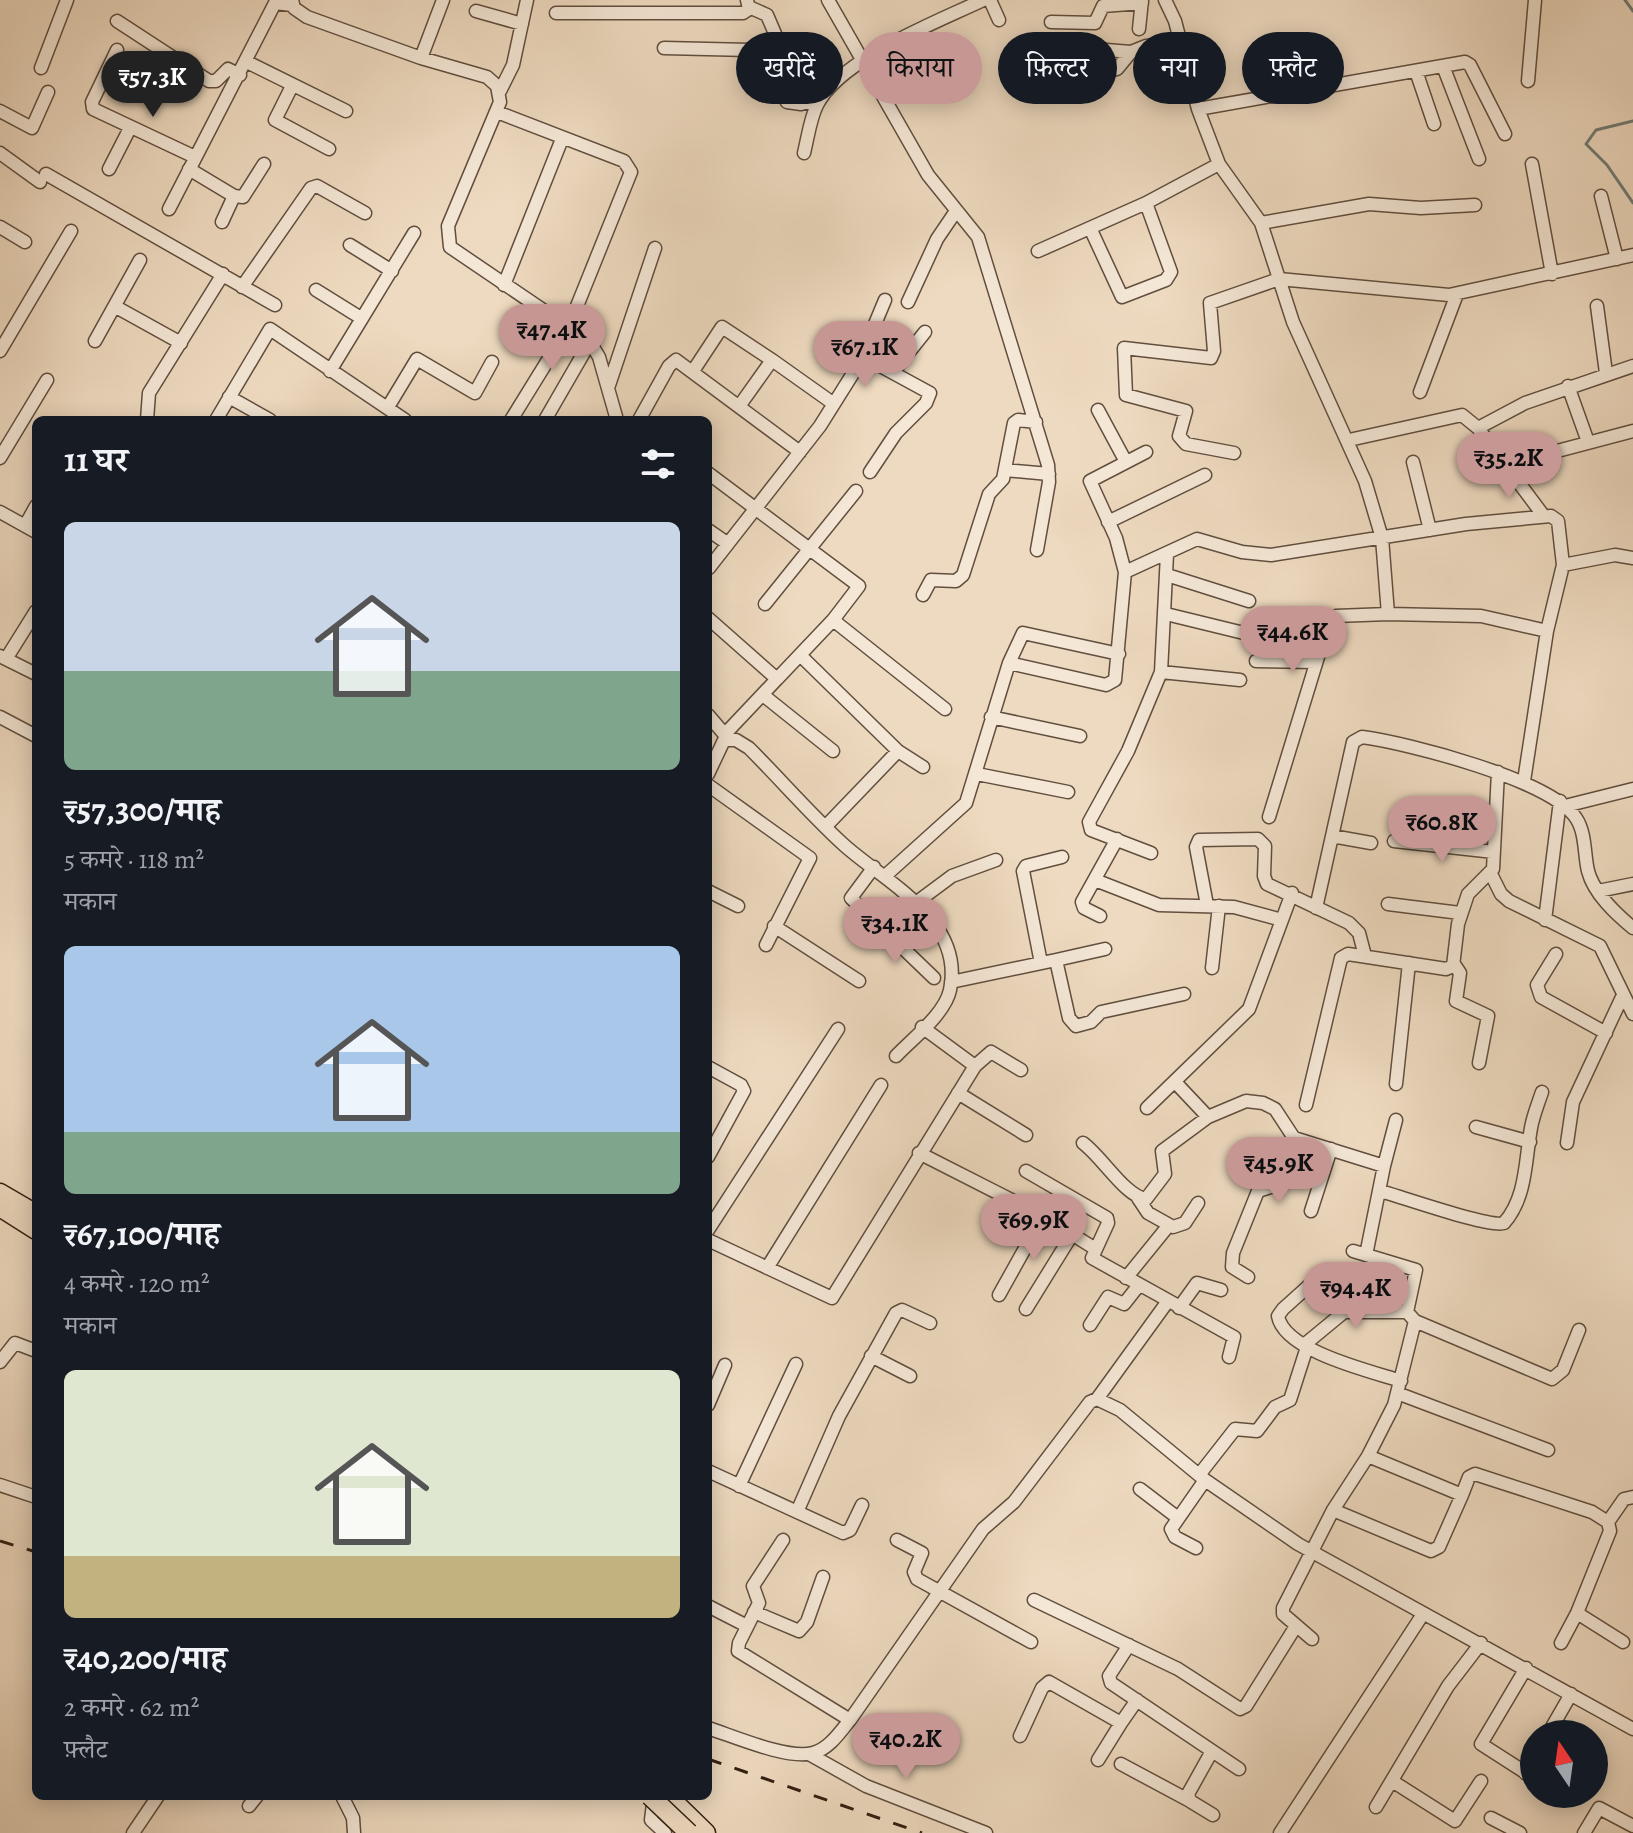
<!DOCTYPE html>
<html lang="hi">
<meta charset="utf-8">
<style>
body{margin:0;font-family:Alegreya,"Noto Serif Devanagari",serif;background:#242831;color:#f1f3f6;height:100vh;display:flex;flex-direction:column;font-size:30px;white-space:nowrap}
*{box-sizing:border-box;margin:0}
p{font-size:26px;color:#9ea1a6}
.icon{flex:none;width:44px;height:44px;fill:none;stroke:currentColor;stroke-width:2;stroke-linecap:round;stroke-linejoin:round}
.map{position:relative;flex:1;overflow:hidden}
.side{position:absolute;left:32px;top:416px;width:680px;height:1384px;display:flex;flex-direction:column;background:#171b24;border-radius:12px;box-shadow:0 4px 20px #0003}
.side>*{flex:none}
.guide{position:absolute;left:736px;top:32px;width:760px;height:72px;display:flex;gap:16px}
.needle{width:52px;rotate:347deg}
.buttons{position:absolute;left:1520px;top:1720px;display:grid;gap:16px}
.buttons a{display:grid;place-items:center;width:88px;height:88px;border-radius:50%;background:#171b24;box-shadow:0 4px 20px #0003;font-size:40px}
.price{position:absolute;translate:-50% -68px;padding:0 18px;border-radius:28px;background:#c59692;color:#111;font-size:26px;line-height:52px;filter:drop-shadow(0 2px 4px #0008)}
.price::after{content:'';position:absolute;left:50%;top:48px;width:24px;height:18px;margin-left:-12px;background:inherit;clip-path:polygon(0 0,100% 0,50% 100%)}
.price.active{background:#222;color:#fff}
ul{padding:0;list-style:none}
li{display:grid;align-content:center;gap:16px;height:424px;padding:0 32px}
li span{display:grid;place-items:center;height:248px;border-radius:12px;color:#555}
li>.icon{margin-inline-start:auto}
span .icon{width:144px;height:144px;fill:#fffc;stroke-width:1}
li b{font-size:34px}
h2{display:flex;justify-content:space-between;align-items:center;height:96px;padding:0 32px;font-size:34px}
.chip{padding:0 28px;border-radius:36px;background:#171b24;box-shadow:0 4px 20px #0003;font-size:28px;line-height:72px}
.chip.active{background:#c59692;color:#111}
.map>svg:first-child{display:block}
</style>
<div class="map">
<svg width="1633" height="1833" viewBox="0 0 1633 1833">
<rect width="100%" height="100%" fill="#eedac0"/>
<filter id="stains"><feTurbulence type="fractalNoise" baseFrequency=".0025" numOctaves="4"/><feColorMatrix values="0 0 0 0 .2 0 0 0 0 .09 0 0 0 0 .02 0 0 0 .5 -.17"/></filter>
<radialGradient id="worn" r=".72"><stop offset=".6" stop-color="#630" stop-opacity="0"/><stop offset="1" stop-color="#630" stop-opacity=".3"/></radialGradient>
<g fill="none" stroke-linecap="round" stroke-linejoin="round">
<!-- stream -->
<path stroke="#707c76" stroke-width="3" d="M1625,0L1633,11
M1633,121L1596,130L1586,144L1607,165L1633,203"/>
<!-- minor casing -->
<g stroke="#614e3e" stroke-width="15">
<path id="minor" d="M292,0L294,8L307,17L421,58L487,77L497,86L500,102L448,226L450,247L590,342L599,357L617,420
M828,0L928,175L978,237L1048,465L1049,482L1037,550
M990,0L999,20
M1165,0L1175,21L1198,109L1219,164L1261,223L1293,322L1365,481L1382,538L1388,614L1481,616L1547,631
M749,7L767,15L776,36
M476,11L522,24
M556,13H743L749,9L747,0
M117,21L209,81H216L228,69L240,75
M1051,22L1095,23L1103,6L1142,3
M1139,29L1142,0
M664,48L750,50L759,57L787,102L801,104L820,99
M117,50L92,102L93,109L195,157
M421,58L443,0
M1066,58L1094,49L1131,52
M247,62L346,111
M1443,66L1479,159
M41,68L67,0
M1416,71L1434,124
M1528,81L1535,0
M292,86L275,120L329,149
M1046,86L1117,69L1131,52L1146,46L1182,43
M500,91L513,65L527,0
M1198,109L1465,62L1470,65L1505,134
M0,111L32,128L48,92
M497,112L624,161L631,172L569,326L511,420
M0,153L40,182
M804,153C808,137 810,119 817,105C840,59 937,22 983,0
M1532,164L1552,274
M109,169L130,128
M189,169L234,196L222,222
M46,174L275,305
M234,196L243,197L264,164
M1601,196L1617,259
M169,209L275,3L292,5
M1261,223L1369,204L1421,208L1475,205
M0,227L25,242
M1091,230L1122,297L1166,280L1171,272L1146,203
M350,245L392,271
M1038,251L1146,203L1219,164
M504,285L562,139
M242,287L311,188L317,186L365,213
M316,290L361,318
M908,302L937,239L956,211
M1597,306L1606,373
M116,307L181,343
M95,341L140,260
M0,351L71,231
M862,356L930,393L926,403L896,433L870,472
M330,371L414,233
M693,371L722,327L772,360
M893,372L925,332
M1568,386L1588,442
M608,388L655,248
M1420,392L1457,294
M229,397L270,420
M740,405L772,360L834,404
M388,407L417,359L475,393L492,362
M1098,410L1126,462
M147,420L149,393L223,274
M216,420L270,329L405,420
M545,420L590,342
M639,420L669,366L676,360L800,452
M1478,428L1525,403L1633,366
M1349,440L1462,415L1478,428L1543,515
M1234,453L1186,444L1179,436L1186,411L1126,395L1124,348L1211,358L1214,351L1210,303L1279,279L1449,295L1633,255
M0,458L47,380
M1413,462L1430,530
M1508,464L1633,431
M1005,470L1049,474
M708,473L859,586L833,620L777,679
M0,512L36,532
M1108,522L1205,475
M25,526L36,506
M708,530L727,543
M1563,565L1615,555L1633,558
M709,568L820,426L857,367L885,300
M1125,572L1197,539L1242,552L1271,555L1466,524L1551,516L1558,521L1563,565L1547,631L1524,781
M1167,575L1249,601
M923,595L931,580L956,581L963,575L989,494L1003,479L1014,423L1018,420L1036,422
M765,604L856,491
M1166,614L1252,635
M708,618L777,679L725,734
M833,620L945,709
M0,656L36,674
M801,656L898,751L923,767
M6,659L36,611
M1256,661L1316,662
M1009,663L1023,633L1119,654
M1161,672L1240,680
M763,695L833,751
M708,715L726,736L708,774
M0,717L36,736
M991,717L1080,736
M726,740H736L749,748C781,780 811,815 844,845C885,882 965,920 950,990C945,1014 912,1039 896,1056
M977,774L1068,792
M708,785L810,858L766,945
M1565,806L1633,789
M1269,817L1329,621L1336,616L1388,614
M827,825L898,751
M1332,836L1371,843
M1394,841L1494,852
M1151,853L1091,830L1089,822L1128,751L1161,672L1167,554
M874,867L851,898L934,978
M1491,874L1501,894L1509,901L1600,946L1633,1014
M885,876L966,803L1009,663L1106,685L1115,680L1125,572L1116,538L1090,481L1146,452
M1095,880L1159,905L1234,907L1282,920
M708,891L738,906
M1598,891L1633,884
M917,902L952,876L996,860
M1388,904L1460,913
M1207,905L1196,847L1199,840L1258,839L1265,846L1264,876L1267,884L1349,923L1359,933L1365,956
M1316,908L1353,742L1362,737C1408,743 1551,780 1576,818C1586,833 1584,854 1588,871C1594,894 1616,914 1633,928
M1100,916L1084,908L1082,902L1117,839
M1545,920L1560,801
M774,926L859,981
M1556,954L1537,985L1541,997L1606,1033
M1056,960L1105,949
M1041,963L1023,871L1026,866L1062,857
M1454,964L1460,973L1456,1001L1488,1016L1479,1063
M1212,968L1219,906
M951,982L1056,960L1069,1018L1076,1026L1091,1022L1101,1012L1184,994
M922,1027L975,1066L991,1052L1021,1070
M708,1067L741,1085L744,1091L708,1157
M1175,1082L1208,1117L1246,1101L1263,1103L1275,1109L1294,1138L1384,1166L1396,1120
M1396,1084L1409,963
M958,1093L1026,1135
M1306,1105L1341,958L1348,954L1446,969L1453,966L1458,924L1468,894L1493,869L1498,772
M1147,1108L1249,1009L1292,893
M1476,1127L1530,1142
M1083,1143C1103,1158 1125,1196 1146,1199L1165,1174L1162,1151L1208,1117
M1567,1143L1573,1102L1623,995
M919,1153L1043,1216L1094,1248
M1026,1171L1107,1218L1108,1223L1092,1258L1234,1337L1229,1357
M1380,1191C1403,1197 1489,1228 1504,1223C1527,1197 1525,1160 1531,1128C1533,1116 1538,1104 1542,1092
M1138,1198L1148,1213L1173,1227L1185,1223L1198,1203
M1311,1211L1331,1149
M708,1230L838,1029
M708,1240L832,1298L975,1066
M1366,1255L1384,1166
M767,1268L881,1085
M1323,1273L1283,1309L1278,1316C1284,1351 1370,1371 1401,1381
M1248,1277L1232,1267L1233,1253L1258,1191L1277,1185L1297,1140
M1126,1278L1169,1225
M999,1295L1043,1216
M1179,1308L1197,1283L1221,1290
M1026,1309L1073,1233
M1415,1321L1552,1379L1563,1370L1579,1330
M1090,1325L1108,1297L1124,1304L1139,1285
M1304,1345L1344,1312H1407
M871,1356L910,1376
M0,1362L15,1343L36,1351
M1397,1393L1548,1450
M1097,1399L1168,1301
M708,1405L725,1365
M708,1471L843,1533L850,1530L862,1505
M1199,1475L1235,1429L1257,1431L1275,1407L1290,1400L1307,1347
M0,1485L36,1497
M739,1486L796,1364
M1140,1489L1178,1518
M1462,1495L1469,1477L1475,1474L1592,1512L1608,1522L1610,1531L1577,1613L1561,1643
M1333,1510L1431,1551L1439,1547L1462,1495L1368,1456
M797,1512L839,1416L896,1313L902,1310L930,1323
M1608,1522L1624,1499L1633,1497
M783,1540L753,1586L759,1603L739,1643L738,1651L850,1720
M897,1540L922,1553L914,1572L917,1579L1031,1642
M1196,1548L1175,1537L1171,1529L1205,1480
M1034,1600L1178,1669L1240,1709L1246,1706L1296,1626
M708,1606L747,1626
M754,1612L799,1631L807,1622L823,1577
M1577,1613L1623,1642
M1312,1639L1283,1614V1608L1333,1510L1368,1456L1394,1405L1415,1321L1407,1312L1416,1270L1353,1251
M1129,1645L1109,1676L1111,1683L1239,1769
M1526,1668L1481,1744L1534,1778
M708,1728C733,1736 788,1760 813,1753C829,1749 840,1732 850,1720L983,1529L1014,1502L1090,1402L1097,1399L1120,1410L1205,1480L1298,1544L1633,1729
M1548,1734L1571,1694
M1020,1736L1042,1688L1049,1682L1121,1723L1137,1700
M1212,1751L1188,1794L1190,1801L1213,1815
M809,1754L866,1786L986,1833
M1098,1760L1121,1723
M1121,1764L1190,1801
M1525,1773L1534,1758
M1392,1781L1455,1821L1481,1781
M342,1796L353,1818L354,1833
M654,1796L651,1820L665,1833
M249,1806L257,1796
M1376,1807L1448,1686L1481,1643
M1491,1818L1520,1833
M133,1833L158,1796
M1280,1833L1423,1614
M1584,1833L1599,1808L1633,1826"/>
</g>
<!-- highway casing -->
<g stroke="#321f12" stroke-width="21">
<path id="highway" d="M0,1193L36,1214
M0,1207L36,1230
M668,1796L706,1833"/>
</g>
<!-- minor -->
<use href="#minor" stroke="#f4e7d6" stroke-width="12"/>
<!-- highway -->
<use href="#highway" stroke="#eedac0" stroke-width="18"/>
<!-- rail -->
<path stroke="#321f12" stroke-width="3" stroke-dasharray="14 14" stroke-linecap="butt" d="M0,1541L36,1552
M708,1759L922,1833"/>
<!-- highway-bridge casing -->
<g stroke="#321f12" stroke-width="21" stroke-linecap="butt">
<path id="highway-bridge" d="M650,1796L689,1833"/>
</g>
<!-- highway-bridge -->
<use href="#highway-bridge" stroke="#eedac0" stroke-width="18"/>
</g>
<rect width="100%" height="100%" filter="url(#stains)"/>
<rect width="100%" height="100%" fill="url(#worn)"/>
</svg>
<div class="buttons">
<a><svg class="needle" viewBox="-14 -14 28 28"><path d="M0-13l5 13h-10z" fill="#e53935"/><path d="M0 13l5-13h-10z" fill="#9ea1a6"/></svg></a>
</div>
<b class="price active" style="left:153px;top:119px">₹57.3K</b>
<b class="price" style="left:552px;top:372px">₹47.4K</b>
<b class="price" style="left:865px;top:389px">₹67.1K</b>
<b class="price" style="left:1509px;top:500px">₹35.2K</b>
<b class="price" style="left:1293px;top:674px">₹44.6K</b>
<b class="price" style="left:1442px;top:864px">₹60.8K</b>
<b class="price" style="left:895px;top:965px">₹34.1K</b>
<b class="price" style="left:1279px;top:1205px">₹45.9K</b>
<b class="price" style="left:1034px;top:1262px">₹69.9K</b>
<b class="price" style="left:1356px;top:1330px">₹94.4K</b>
<b class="price" style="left:906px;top:1781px">₹40.2K</b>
<div class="guide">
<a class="chip">खरीदें</a>
<a class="chip active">किराया</a>
<a class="chip">फ़िल्टर</a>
<a class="chip">नया</a>
<a class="chip">फ़्लैट</a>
</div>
<section class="side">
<h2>11 घर<svg class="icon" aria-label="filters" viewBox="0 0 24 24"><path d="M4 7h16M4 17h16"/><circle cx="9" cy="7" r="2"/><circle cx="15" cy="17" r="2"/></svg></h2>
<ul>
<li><span style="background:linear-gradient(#c9d6e8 60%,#7fa58c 0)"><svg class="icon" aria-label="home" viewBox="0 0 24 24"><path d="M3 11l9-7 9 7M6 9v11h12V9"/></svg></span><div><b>₹57,300/माह</b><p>5 कमरे · 118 m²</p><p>मकान</p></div></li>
<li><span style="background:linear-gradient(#a9c7e8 75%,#7fa58c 0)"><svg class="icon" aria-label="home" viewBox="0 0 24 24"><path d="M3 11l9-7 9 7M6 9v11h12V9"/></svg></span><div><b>₹67,100/माह</b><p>4 कमरे · 120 m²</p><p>मकान</p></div></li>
<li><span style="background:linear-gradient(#dfe7d0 75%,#c2b280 0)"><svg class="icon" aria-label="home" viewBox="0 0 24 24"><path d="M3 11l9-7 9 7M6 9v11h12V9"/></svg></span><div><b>₹40,200/माह</b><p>2 कमरे · 62 m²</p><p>फ़्लैट</p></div></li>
</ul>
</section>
</div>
